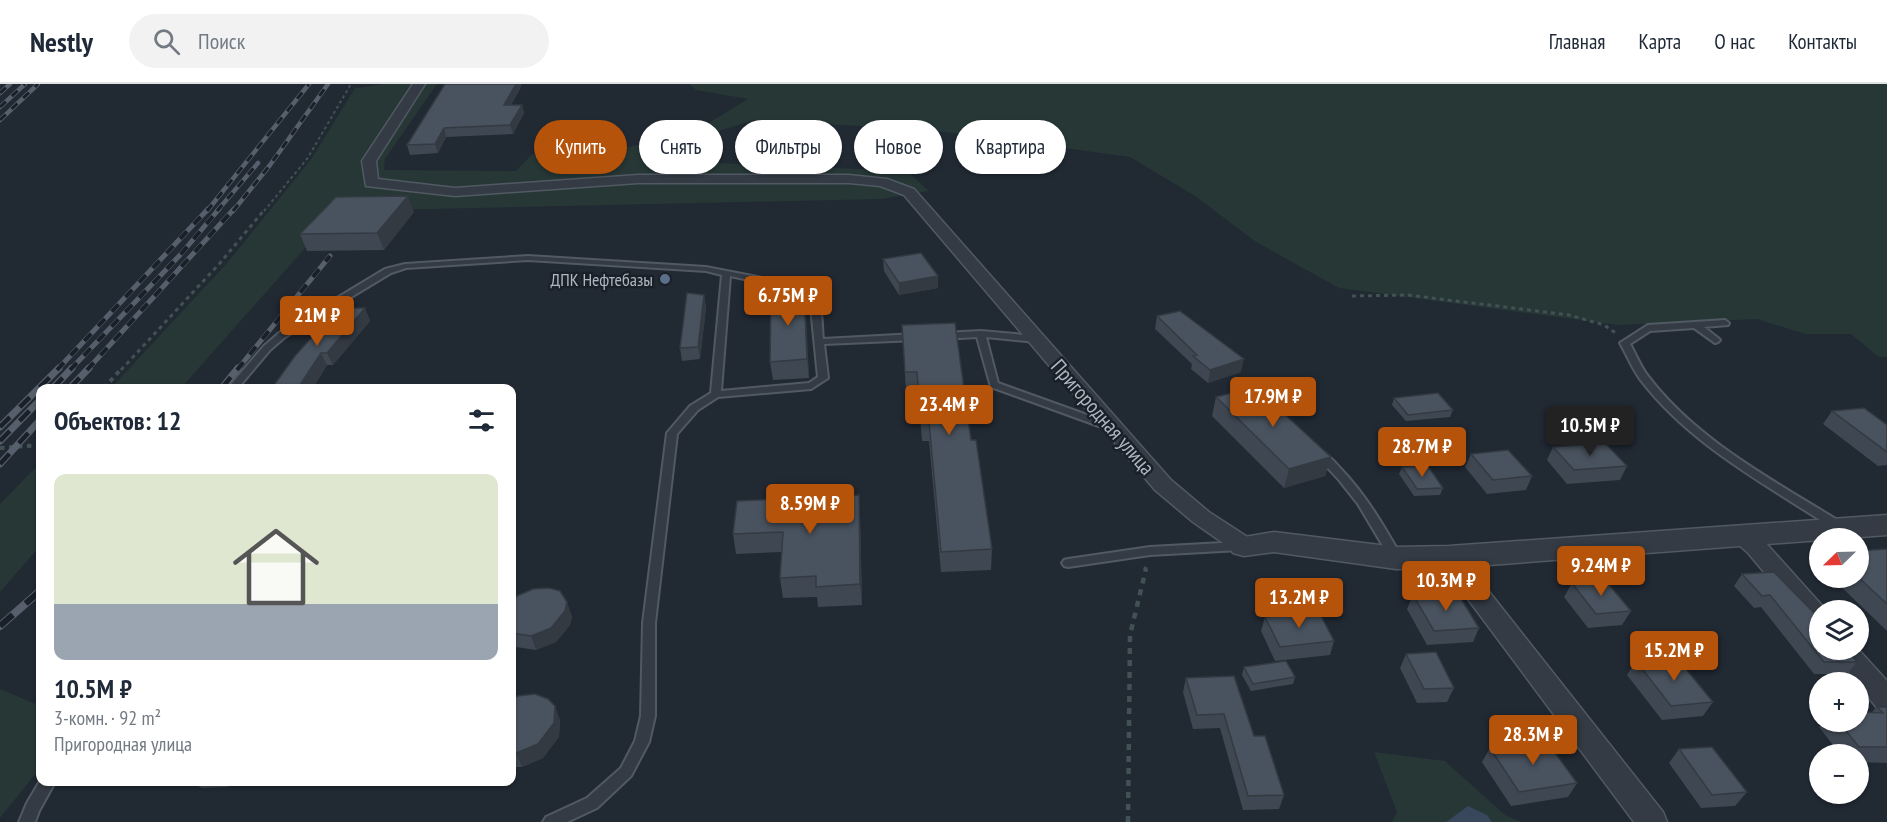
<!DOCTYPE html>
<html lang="ru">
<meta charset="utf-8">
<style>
body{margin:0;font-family:"PT Sans Narrow",sans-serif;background:#f2f2f3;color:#1f2937;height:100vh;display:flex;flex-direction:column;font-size:22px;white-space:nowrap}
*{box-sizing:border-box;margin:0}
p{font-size:20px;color:#747a83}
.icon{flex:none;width:33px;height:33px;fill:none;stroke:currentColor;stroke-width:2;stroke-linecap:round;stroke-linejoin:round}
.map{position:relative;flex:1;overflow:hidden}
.sheet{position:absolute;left:36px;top:300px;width:480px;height:402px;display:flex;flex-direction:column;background:#fff;border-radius:12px;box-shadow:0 2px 4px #0004}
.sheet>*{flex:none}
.guide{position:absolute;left:534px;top:36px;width:570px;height:54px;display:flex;gap:12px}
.needle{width:39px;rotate:247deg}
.fabs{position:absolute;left:1809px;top:444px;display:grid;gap:12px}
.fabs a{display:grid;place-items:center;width:60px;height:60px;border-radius:50%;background:#fff;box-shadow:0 2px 4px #0004;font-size:30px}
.price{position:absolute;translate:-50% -51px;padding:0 14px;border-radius:6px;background:#b45309;color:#fff;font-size:20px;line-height:39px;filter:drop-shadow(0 2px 3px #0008)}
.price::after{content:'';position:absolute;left:50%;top:36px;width:18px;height:14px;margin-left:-9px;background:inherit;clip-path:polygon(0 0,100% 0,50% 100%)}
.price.selected{background:#222;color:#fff}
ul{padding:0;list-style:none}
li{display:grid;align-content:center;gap:12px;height:318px;padding:0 18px}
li+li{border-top:2px solid #e0e1e3}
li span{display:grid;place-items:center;height:186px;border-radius:12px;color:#555}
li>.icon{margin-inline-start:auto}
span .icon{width:108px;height:108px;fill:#fffc;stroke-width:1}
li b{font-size:26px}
h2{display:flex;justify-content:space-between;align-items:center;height:72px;padding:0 18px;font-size:26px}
.chip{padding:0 21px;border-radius:27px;background:#fff;box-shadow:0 2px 4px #0004;font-size:21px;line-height:54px}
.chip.selected{background:#b45309;color:#fff}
header{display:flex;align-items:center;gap:36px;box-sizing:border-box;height:84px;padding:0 30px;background:#fff;border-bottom:2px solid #e0e1e3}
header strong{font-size:28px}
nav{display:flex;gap:33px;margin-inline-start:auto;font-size:21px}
.search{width:420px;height:54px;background:#f2f2f3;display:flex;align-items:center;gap:15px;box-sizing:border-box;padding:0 21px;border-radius:33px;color:#747a83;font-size:22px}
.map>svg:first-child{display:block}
</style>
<header>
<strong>Nestly</strong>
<div class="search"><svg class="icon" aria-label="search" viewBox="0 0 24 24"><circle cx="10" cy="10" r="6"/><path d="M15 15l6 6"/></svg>Поиск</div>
<nav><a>Главная</a><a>Карта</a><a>О нас</a><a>Контакты</a></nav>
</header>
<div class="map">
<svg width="1887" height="738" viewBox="0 0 1887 738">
<rect width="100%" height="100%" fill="#212933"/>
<!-- green -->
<path fill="#263736" d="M384,0H437L385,75L384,86L516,87L532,70L598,71L697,46L748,15L696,6L690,0H1887V273H1879L1851,250H1805L1757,235L1617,241L1339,204L1256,158L1195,112L1130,73L930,46L755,36L678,59L667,77L907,87L929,107L881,115L338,127L181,304H111L228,178L312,74L355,4Z
M40,379V462L0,508V420Z
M0,605L40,622V684L0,734Z
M1374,668L1445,677L1505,731L1522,738H1492L1486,731L1454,732L1446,738H1392L1397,728Z"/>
<!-- water -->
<path fill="#38475b" d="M1468,722L1487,731L1492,738H1446Z"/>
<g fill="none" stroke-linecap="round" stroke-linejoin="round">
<!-- service casing -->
<g stroke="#515962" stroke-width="4">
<path id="service" d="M528,172L706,183L808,203C824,212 821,239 823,255L916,250L921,253L916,256L824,260L828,294L811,305L718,313L698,326L677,350L655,539V632L649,658L631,692L597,724L567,738H543L546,733L587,714L621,684L635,657L641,632L643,539L667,349L690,322L711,309L722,191L706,187L528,176L406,184L391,189L285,253L270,266L238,304H228L264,262L279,249L385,185L405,180ZM730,192L805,208L810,214L818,293L809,299L721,307Z
M1725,236L1729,239L1728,241L1704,243L1718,254L1720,256L1718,258L1715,259L1694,244L1650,247L1630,260C1636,270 1640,282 1648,292C1697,357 1775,397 1842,439L1844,442L1842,445H1834C1767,401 1690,361 1640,295C1632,284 1627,271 1620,259L1648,241Z
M981,247L1036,252L1041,255L1036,258L986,253L998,299L1115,341L1116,343L1115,345H1107L991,303L977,253L943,255L938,252L943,249Z
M1319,366C1327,369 1334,377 1340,384C1366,411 1384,442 1402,474L1400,477H1392L1358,420L1339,396L1314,369Z
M1240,458L1244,459L1246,462L1244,465L1240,466L1150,471L1068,483L1064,482L1062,479L1064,476L1068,475L1150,463Z
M40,697L55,698L39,727L35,738H19L27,719Z"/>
</g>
<!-- minor casing -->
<g stroke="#515962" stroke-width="3">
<path id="minor" d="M413,0H425L376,77L378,95L455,104L638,91H849L887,95L914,105L1171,396L1209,428L1252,456L1256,462L1252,468L1244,470L1236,468L1193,438L1155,406L904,111L880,102L849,99H638L455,112L366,102L362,77Z
M1742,445L1764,457L1826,526H1820V546L1811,544L1748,469L1730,453L1734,447Z
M1449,465L1457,467L1663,728L1667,738H1634L1441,479L1437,473L1441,467Z
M1858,565L1887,597V627L1877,624L1831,566Z"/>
</g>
<!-- tertiary casing -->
<g stroke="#515962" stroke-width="3">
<path id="tertiary" d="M1887,431V451L1449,484L1396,485L1274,468L1244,472L1233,469L1229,462L1233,455L1274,448L1396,463L1449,462Z"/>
</g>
<!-- path-far3 -->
<path stroke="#425254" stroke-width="2" stroke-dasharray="3 3" stroke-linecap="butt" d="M264,127L307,75L351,0"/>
<!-- path-far2 -->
<path stroke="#425254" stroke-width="3" stroke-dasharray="4 4" stroke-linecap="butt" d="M1352,212L1408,211L1569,231L1604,241L1617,250
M121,286L220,179L265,125"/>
<!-- path-far1 -->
<path stroke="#425254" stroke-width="4" stroke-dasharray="4.5 4.5" stroke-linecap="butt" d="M104,304L122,284
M0,364L40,361
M1145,486L1146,483"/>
<!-- path -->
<path stroke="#425254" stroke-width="4.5" stroke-dasharray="6 6" stroke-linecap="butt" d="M1128,738L1130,551L1146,485"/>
<!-- service -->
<use href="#service" fill="#343b44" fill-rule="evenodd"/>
<!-- minor -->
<use href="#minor" fill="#343b44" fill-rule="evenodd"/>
<!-- tertiary -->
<use href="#tertiary" fill="#343b44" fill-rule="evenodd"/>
<!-- rail-far3 casing -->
<g stroke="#565f6b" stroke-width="4.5">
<path id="rail-far3" d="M0,9L10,0
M0,23L25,0
M0,36L38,0
M207,127L309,0
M217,127L258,79
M233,127L270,81L328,0"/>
</g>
<!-- rail-far2 casing -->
<g stroke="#565f6b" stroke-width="5">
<path id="rail-far2" d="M57,286L208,125
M70,286L181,170L219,125
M87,286L234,125
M237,286L330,172"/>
</g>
<!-- rail-far1 casing -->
<g stroke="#565f6b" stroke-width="7">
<path id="rail-far1" d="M53,304L72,284
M70,304L89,284
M222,304L238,284
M0,343L59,284
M0,357L40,316
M0,380L40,336"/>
</g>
<!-- rail casing -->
<g stroke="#565f6b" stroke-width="8">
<path id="rail" d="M0,542L40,507"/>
</g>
<!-- rail-far3 -->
<use href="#rail-far3" stroke="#1a2028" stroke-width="3" stroke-dasharray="8" stroke-linecap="butt"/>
<!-- rail-far2 -->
<use href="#rail-far2" stroke="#1a2028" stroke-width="4" stroke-dasharray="10" stroke-linecap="butt"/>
<!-- rail-far1 -->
<use href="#rail-far1" stroke="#1a2028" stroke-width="4.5" stroke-dasharray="14" stroke-linecap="butt"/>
<!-- rail -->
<use href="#rail" stroke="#1a2028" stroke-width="6" stroke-dasharray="17" stroke-linecap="butt"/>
</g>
<!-- wall -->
<path fill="#3f4752" d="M521,3L511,21H522L524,29L513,50L446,53L438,69L410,71L407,61Z
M414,128L384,166L307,167L300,150Z
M883,175L938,204L899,211L884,187Z
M804,208L809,294L773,296L770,278Z
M704,211L706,224L700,275L682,277L680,264Z
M365,224L370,237L333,281H327L313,304H272Z
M1157,232L1241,288L1208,299L1191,285L1192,280L1155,245Z
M902,241L971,356L992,465L991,486L941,488L929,357H922L918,307H906Z
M1216,313L1331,373L1325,392L1284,404L1212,332Z
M1394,314L1453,326L1450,333L1406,337L1392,321Z
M1832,327L1887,341V381L1878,382L1823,340Z
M1553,363L1627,382L1620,396L1567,400L1547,376Z
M1471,370L1532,392L1526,406L1487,410L1465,383Z
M1402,383L1443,404L1440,411L1414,412L1399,390Z
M860,431L862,521L818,523L817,513L783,514L780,494L782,468L736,470L733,450Z
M1887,465V546H1886L1832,494H1858Z
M1742,490L1857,578L1847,590H1814L1761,523L1754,524L1734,502Z
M1572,499L1631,527L1622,541L1588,544L1564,513Z
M1413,511L1479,544L1473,558L1427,561L1407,525Z
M512,517L572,532L570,541L556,558L536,566L516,563L512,559Z
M1265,533L1334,557L1330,571L1275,577L1261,547Z
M1406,570L1454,604L1447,618L1417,619L1400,584Z
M1636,577L1713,618L1703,632L1662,636L1627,591Z
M1244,583L1295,593L1293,600L1251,607L1242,591Z
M1186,594L1254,652L1284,711L1279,725L1243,726L1220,644L1193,645L1183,608Z
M512,615L560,636L559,653L543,674L522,683H512Z
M1877,623H1887V679L1858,678V670H1840L1819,643L1823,638H1858L1872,628Z
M1490,664L1577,699L1568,713L1511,722L1482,678Z
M1679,665L1747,708L1735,722L1701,724L1669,679Z
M193,698H237L227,703L202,704L196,701Z"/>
<!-- shaded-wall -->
<path fill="#333a42" d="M516,0H522L506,30L504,21Z
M522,21L524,29L513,50L510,41Z
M444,44L446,53L438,69L435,60Z
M408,112L414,128L384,166L377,149Z
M938,192V204L899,211V199Z
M804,208L806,226L809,294L807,275Z
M704,211L706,224L700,275L698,263Z
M365,224L370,237L333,281L327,269Z
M321,269L327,281L313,304H298Z
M1244,275L1241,288L1208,299L1210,286Z
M1331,373L1325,392L1284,404L1289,385Z
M859,411L860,431L862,521L860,500Z
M567,518L572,532L570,541L556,558L536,566L531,552Z
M555,622L560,636L559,653L543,674L522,683L516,669Z
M223,698H237L227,703Z"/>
<!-- building -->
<path fill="#49535f" stroke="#333a42" stroke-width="1.5" d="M445,0H516L504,21H522L510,41L444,44L435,60L407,61Z
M408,112L377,149L300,150L336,113Z
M921,169L938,192L899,199L883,175Z
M804,208L807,275L770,278L771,210Z
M687,209L704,211L698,263L680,264Z
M338,224H365L327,269H321L298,304H272L295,272Z
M1180,227L1244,275L1210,286L1193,272L1197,271L1157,232Z
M955,239L971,356H976L992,465L941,468L929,338H921L917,288H905L902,241Z
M1255,303L1331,373L1289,385L1216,313Z
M1438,309L1453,326L1408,331L1394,314Z
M1864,324L1887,341V368L1832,327Z
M1605,359L1627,382L1574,386L1553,363Z
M1508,366L1532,392L1493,396L1471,370Z
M1428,382L1443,404L1417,405L1402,383Z
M859,411L860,500L816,503V492L780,494L783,448L733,450L737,417Z
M1887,465V520L1858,493V467Z
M1774,488L1820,535V566H1847L1857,578H1824L1770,511L1762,512L1742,490Z
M1605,496L1631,527L1596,530L1572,499Z
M549,504L560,507L567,518L565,527L551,544L531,552L512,549V517L517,512L533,505Z
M1457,508L1479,544L1434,547L1413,511Z
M1319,528L1334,557L1280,563L1265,533Z
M1436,568L1454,604L1424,605L1406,570Z
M1676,573L1713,618L1671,622L1636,577Z
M1286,577L1295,593L1253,600L1244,583Z
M1234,592L1254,652H1265L1284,711L1248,712L1224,630L1197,631L1186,594Z
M535,610L548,615L555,622L554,639L538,660L516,669H512V615L518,612Z
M1877,623H1887V663H1859L1839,638H1858V628L1883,629Z
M1545,655L1577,699L1519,708L1490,664Z
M1712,663L1747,708L1712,711L1679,665Z"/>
<!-- markers -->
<circle fill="#5c6f8a" stroke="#1a2028" stroke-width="2" cx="665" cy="195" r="6"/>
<g text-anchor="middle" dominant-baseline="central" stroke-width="5" stroke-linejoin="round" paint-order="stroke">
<!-- far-poi labels -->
<g font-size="18" fill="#aeb6c1" stroke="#1a2028" text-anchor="end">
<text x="653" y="195">ДПК Нефтебазы</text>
</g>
<!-- street labels -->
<g font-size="21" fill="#aeb6c1" stroke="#1a2028">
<text transform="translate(1103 333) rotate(49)">Пригородная улица</text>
</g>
</g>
</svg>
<div class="fabs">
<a><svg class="needle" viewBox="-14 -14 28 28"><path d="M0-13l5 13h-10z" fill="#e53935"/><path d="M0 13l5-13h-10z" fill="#747a83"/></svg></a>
<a><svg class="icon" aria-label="layers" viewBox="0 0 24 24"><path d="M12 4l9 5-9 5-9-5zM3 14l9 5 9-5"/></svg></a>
<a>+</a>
<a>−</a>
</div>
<b class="price" style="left:788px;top:243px">6.75M ₽</b>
<b class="price" style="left:317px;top:263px">21M ₽</b>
<b class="price" style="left:1273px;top:344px">17.9M ₽</b>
<b class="price" style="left:949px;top:352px">23.4M ₽</b>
<b class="price selected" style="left:1590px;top:373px">10.5M ₽</b>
<b class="price" style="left:1422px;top:394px">28.7M ₽</b>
<b class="price" style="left:810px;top:451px">8.59M ₽</b>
<b class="price" style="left:1601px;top:513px">9.24M ₽</b>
<b class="price" style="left:1446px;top:528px">10.3M ₽</b>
<b class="price" style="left:1299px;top:545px">13.2M ₽</b>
<b class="price" style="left:1674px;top:598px">15.2M ₽</b>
<b class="price" style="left:1533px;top:682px">28.3M ₽</b>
<div class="guide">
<a class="chip selected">Купить</a>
<a class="chip">Снять</a>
<a class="chip">Фильтры</a>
<a class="chip">Новое</a>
<a class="chip">Квартира</a>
</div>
<section class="sheet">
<h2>Объектов: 12<svg class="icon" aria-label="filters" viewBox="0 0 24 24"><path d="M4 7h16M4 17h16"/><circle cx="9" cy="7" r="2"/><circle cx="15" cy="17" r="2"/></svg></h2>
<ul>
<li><span style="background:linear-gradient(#dfe7d0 70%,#9aa5b1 0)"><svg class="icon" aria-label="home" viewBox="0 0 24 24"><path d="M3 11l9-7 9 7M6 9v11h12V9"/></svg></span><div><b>10.5M ₽</b><p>3-комн. · 92 m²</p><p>Пригородная улица</p></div></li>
</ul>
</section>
</div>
